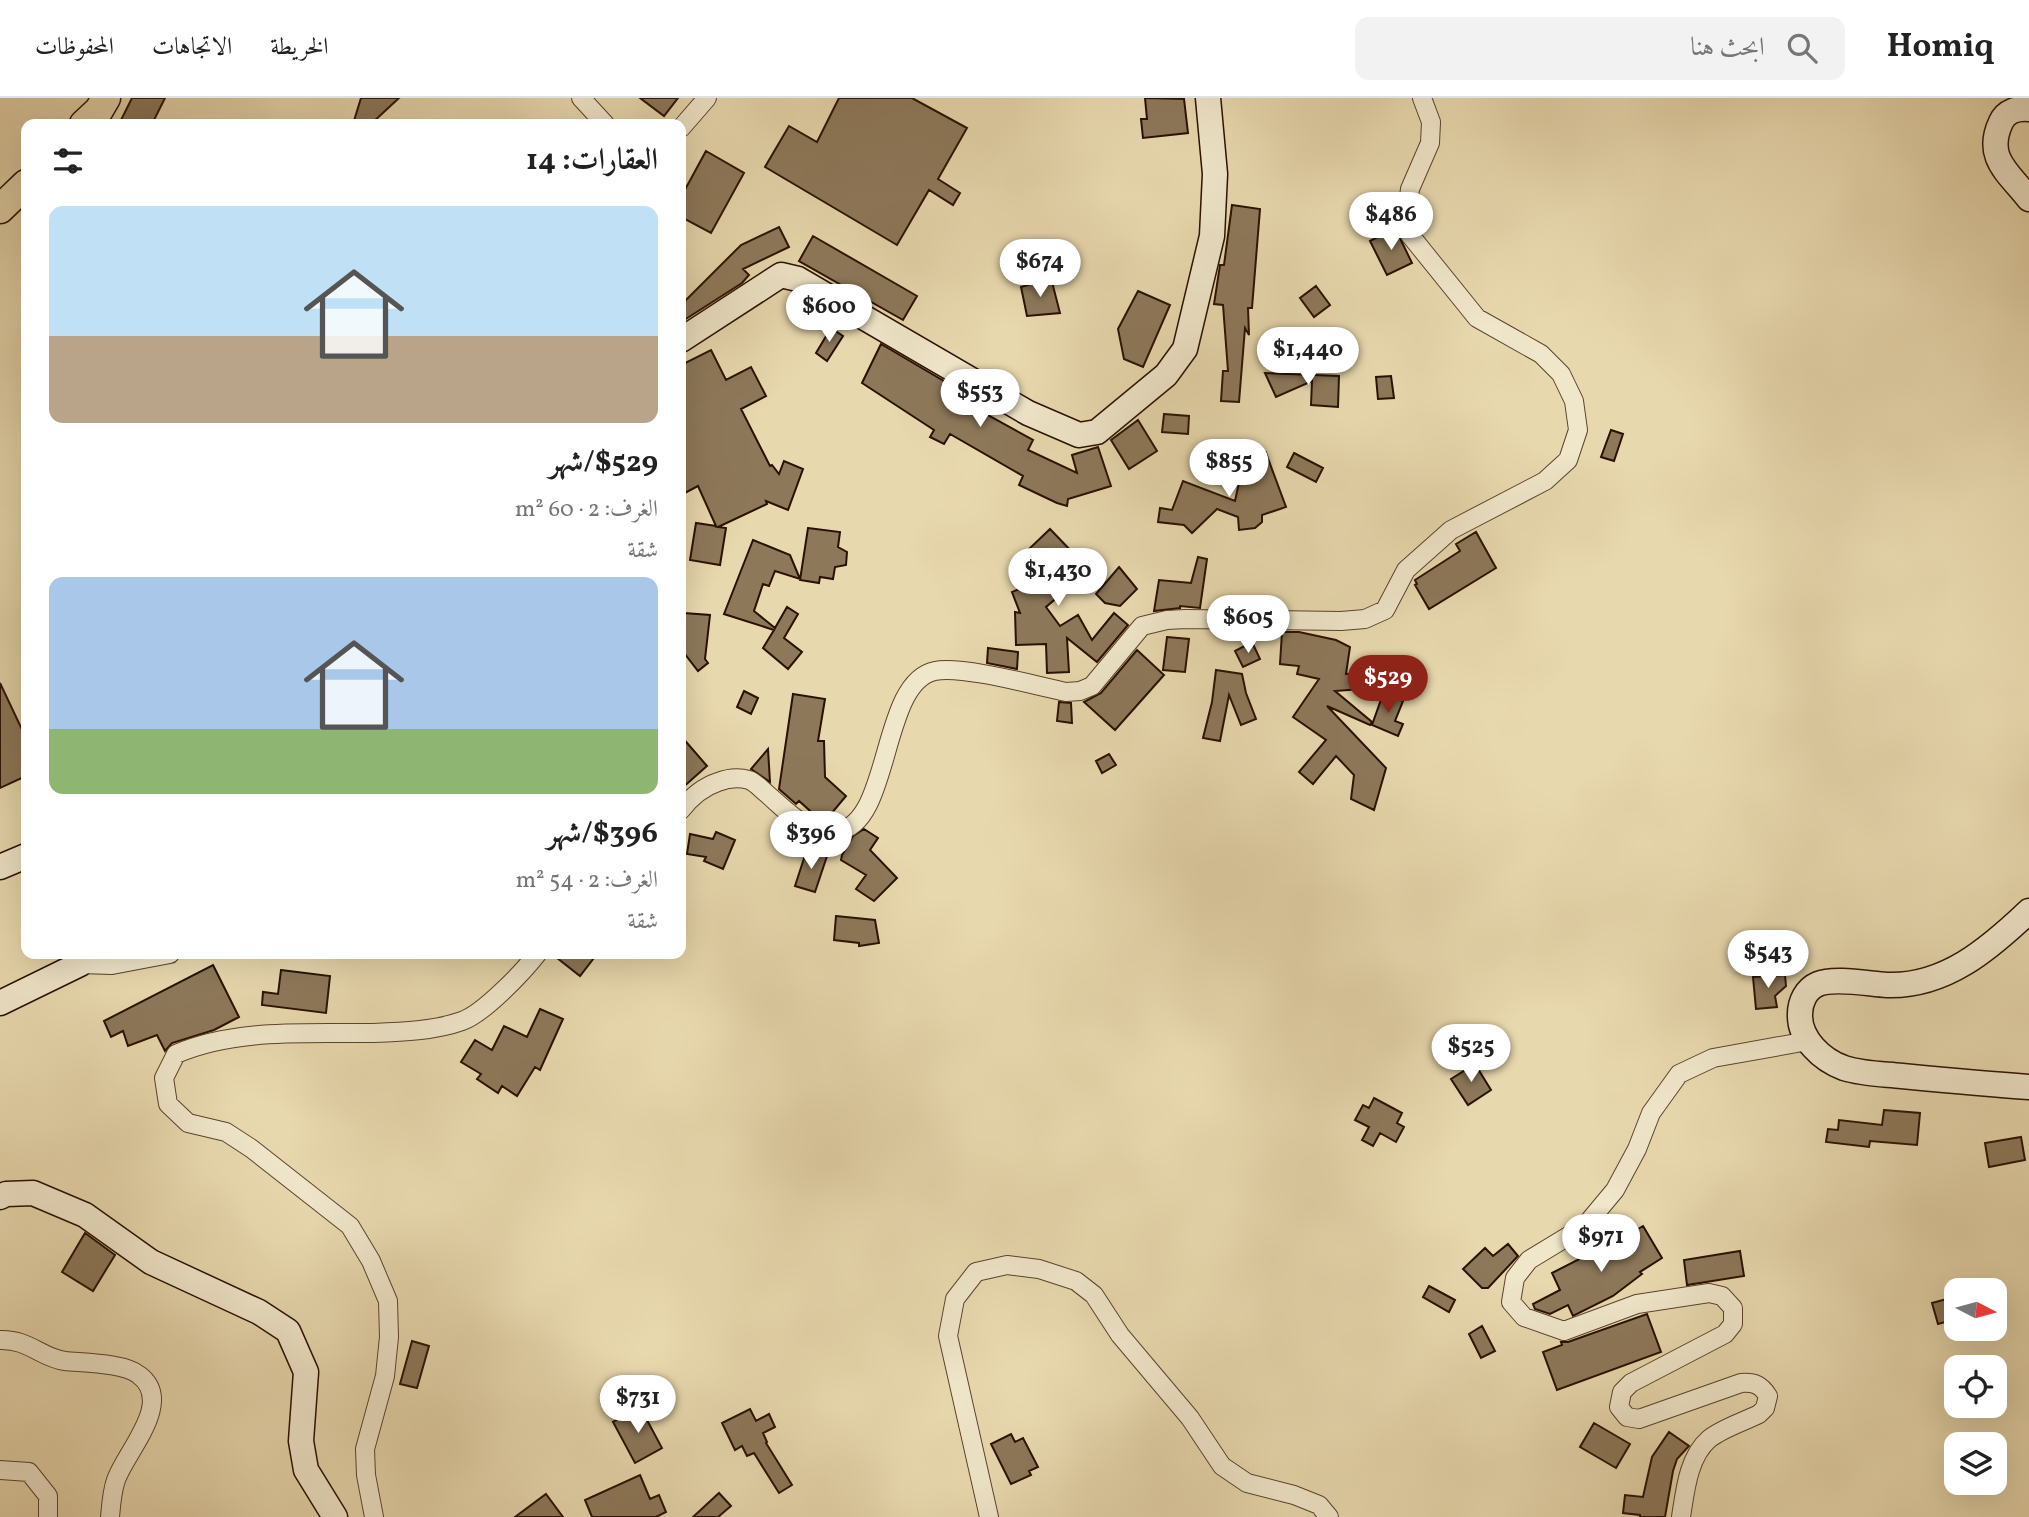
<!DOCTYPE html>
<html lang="ar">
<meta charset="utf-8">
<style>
body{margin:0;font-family:Vollkorn,Amiri,serif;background:#f2f2f2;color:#222;direction:rtl;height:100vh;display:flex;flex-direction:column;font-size:26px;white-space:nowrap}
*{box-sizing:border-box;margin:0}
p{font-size:23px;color:#767676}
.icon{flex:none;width:38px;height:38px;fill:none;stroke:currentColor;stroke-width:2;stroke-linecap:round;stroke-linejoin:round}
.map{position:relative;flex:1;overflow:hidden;direction:ltr}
.drawer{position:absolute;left:21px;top:21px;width:665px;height:840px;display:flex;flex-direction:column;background:#fff;border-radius:14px;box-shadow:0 7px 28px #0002;direction:rtl}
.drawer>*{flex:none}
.needle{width:46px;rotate:96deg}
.controls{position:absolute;left:1944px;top:1180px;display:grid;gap:14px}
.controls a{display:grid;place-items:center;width:63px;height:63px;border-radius:14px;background:#fff;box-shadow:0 7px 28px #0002;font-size:35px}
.price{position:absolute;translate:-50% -60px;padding:0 16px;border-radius:24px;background:#fff;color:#222;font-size:23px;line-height:46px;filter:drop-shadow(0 2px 4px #0008)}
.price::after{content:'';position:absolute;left:50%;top:42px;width:21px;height:16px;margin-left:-10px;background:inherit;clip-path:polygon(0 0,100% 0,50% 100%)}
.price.current{background:#8f2418;color:#fff}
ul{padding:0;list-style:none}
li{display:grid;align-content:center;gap:14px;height:371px;padding:0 28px}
li span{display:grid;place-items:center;height:217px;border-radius:14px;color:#555}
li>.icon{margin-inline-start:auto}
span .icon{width:126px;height:126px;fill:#fffc;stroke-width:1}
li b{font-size:30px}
h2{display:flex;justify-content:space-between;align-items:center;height:84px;padding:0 28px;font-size:30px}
header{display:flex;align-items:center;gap:42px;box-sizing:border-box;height:98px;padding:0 35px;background:#fff;border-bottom:2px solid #e0e0e0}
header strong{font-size:33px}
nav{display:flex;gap:38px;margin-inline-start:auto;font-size:24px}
.search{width:490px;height:63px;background:#f2f2f2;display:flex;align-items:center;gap:18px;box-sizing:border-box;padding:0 24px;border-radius:14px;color:#767676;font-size:26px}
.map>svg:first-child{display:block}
</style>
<header>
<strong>Homiq</strong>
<div class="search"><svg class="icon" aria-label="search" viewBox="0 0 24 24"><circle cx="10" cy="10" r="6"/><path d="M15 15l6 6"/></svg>ابحث هنا</div>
<nav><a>الخريطة</a><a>الاتجاهات</a><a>المحفوظات</a></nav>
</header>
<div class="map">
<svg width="2029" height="1419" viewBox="0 0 2029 1419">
<rect width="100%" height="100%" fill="#e8d8ae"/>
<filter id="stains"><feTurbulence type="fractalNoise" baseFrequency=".00286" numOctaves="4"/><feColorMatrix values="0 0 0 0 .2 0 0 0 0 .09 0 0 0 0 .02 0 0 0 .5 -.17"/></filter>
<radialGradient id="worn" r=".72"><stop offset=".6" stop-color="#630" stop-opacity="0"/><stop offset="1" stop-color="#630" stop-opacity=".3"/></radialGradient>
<!-- building -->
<path fill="#8d785a" stroke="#2a1100" stroke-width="2" d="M132,0H165L152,26H119Z
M361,0H399L371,26H353Z
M640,0H678L664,18Z
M839,0H912L967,30L938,81L960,95L953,107L929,92L897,147L765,69L789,28L817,44Z
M1145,0L1184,1L1188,35L1143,40L1141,21H1147Z
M706,53L744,75L711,135L681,119V99Z
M1232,107L1260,111L1252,210H1248L1249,237L1245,230L1239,304L1221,303L1223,273H1228L1223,207L1214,206L1220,167H1224Z
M779,129L789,149L743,171L749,177L742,185L681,224V207L741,147Z
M1395,130L1412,165L1387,177L1370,143Z
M813,138L917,198L903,222L799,163Z
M1051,180L1060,215L1027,218L1021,189Z
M1316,188L1330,207L1314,219L1300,200Z
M1138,193L1170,207L1143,269L1124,261L1118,231Z
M831,230L843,238L827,263L816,255Z
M881,246L954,289L952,292L990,313L988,317L1033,342L1028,352L1077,375L1072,357L1098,349L1111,388L1068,401L1067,408L1057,405L1019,387L1023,378L950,336L944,346L930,339L934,332L862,285Z
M711,252L726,282L751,269L766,298L741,311L770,368L772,367L779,376L784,363L803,371L788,412L766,403L767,406L718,429L726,430L720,467L690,462L696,425L716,428L698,388L681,397V267Z
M1265,275L1339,278L1338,309L1311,307L1312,283L1276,299Z
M1391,278L1394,300L1378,301L1376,279Z
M1164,316L1189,318L1188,336L1162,334Z
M1138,322L1157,353L1129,371L1111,342Z
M1611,332L1623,336L1614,363L1601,359Z
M1249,348L1259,365L1266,355L1286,409L1262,417V424L1255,430L1239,432L1238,419L1217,411L1192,435L1184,427L1158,424L1160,410L1172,412L1183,383L1235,403L1240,380L1255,383L1238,354Z
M1294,355L1323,370L1316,384L1287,369Z
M808,430L840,434L838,449L847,454L846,467L835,469L833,481L820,479L819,485L800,482Z
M1050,431L1075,457L1079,453L1090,472L1046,509L1060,528L1078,517L1092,542L1114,515L1128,527L1097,564L1067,540L1069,574L1047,575L1046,546L1016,547L1015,514L1020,515L1012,494L1051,478L1027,453Z
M1476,434L1496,470L1429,511L1415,487L1417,486L1415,482L1460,453L1456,446Z
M753,442L790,457L800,481L775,473L769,488L763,486L754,513L775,530L787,509L798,516L784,540L802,554L788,571L763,550L774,532L724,516Z
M1198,459L1207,461L1200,510L1180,508V510L1154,513L1159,482L1191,485Z
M1119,469L1137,491L1120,508L1105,505L1096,496Z
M684,515L710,517L705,561L708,565L698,573L681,551Z
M1282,534H1299L1336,542L1350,549L1346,576L1373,574L1374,590L1335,593L1372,624L1370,627L1327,608L1386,670L1374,712L1351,701L1354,677L1336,658L1313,686L1299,674L1326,642L1293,619L1319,581L1297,576L1299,568L1280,566Z
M1167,539L1189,541L1185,574L1163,572Z
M1252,544L1260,561L1243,569L1235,553Z
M988,550L1018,554L1017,571L987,565Z
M1137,552L1164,577L1115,632L1084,604L1101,595Z
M1216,572L1242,576L1246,595L1256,621L1241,627L1229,597L1220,643L1203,640L1212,604Z
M0,585L26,640V678L0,690Z
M744,593L758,600L751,616L737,609Z
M793,596L825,601L818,643H824L825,679L846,698L826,722L818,720L799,703L796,706L779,691Z
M1383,596L1403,603L1395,623L1403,626L1398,638L1372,627Z
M1059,604L1071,605L1072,625L1057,623Z
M681,638L707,668L681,691Z
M768,651L770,684L751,671Z
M1109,656L1116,667L1102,675L1096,663Z
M864,731L878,740L870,752L897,780L874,803L856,791L866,777L841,762L842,757L853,738Z
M716,734L735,742L723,771L704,763L706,759L687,756L690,736L713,741Z
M807,751L827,758L815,794L795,788Z
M836,818L875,822L879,845L859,848V845L834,842Z
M552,856H597L580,878Z
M213,867L239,919L214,932L172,945L165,953L157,937L128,948L123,933L111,939L104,923Z
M281,872L330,878L326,915L262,907L263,894L278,896Z
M1785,877L1786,888L1775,898L1777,909L1756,911L1753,879Z
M540,911L563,921L540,972L535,969L517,998L502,988L498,995L477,981L481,976L461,964L475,942L492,952L504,928L527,939Z
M1475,966L1491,992L1468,1007L1451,981Z
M1374,1000L1402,1015L1397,1025L1404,1029L1396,1044L1380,1035L1373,1048L1362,1042L1369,1029L1355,1022L1363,1007L1369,1010Z
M1884,1012L1920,1015L1917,1047L1870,1043L1869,1049L1826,1044L1828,1031L1838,1032L1839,1022L1882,1027Z
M2021,1039L2025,1062L1989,1069L1985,1045Z
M1643,1128L1662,1160L1640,1174L1642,1176L1613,1198L1573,1218L1568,1207L1550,1216L1535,1211L1533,1206L1560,1192L1552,1175L1595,1153L1597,1156L1621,1137L1623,1140Z
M85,1135L115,1157L93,1193L62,1174Z
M1508,1146L1518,1158L1488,1190H1482L1463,1171L1485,1150L1493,1158Z
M1740,1153L1744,1178L1687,1187L1684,1162Z
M1429,1188L1455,1202L1449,1214L1423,1199Z
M1954,1199L1956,1221L1938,1226L1932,1205Z
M1647,1216L1661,1254L1557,1292L1543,1254L1562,1247L1561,1244H1568Z
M1482,1228L1495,1253L1481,1260L1469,1236Z
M412,1243L429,1248L417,1290L400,1286Z
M640,1309L662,1350L635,1365L613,1324Z
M750,1311L756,1323L769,1316L775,1329L763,1335L767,1344L766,1345L792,1387L779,1395L754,1355L747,1358L742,1348L735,1352L722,1325Z
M1594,1325L1630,1346L1616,1370L1580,1349Z
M1669,1334L1689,1348L1677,1361L1673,1373L1665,1419H1640V1417L1623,1415L1625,1397L1643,1399L1652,1359Z
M1011,1336L1015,1344L1023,1340L1038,1369L1029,1373L1031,1377L1011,1386L991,1346Z
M640,1377L650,1401L659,1397L666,1414L656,1419H592L585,1402Z
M719,1395L731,1408L718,1419H693Z
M546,1396L563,1419H515Z"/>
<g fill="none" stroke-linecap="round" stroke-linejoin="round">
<!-- street casing -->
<g stroke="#5a432c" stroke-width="20">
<path id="street" d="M581,0L605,26
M681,30L707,0
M681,712C691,699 703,689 718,684C728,680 739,679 749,682C755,684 761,691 766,695C787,713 808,738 838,733C892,725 880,584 935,573C961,567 1037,588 1066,594L1080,593L1092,588L1142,528L1167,522L1185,521L1341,523L1365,521L1385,512L1406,472L1451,432L1545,383L1568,362L1578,332L1574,303L1561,276L1541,256L1477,220L1410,137L1407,114L1410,91L1430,45L1431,24L1422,0
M80,866L112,867L170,856
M0,1242C29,1241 41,1260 65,1263C84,1265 124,1265 139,1277C175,1304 126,1353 116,1382C112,1393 111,1407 110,1419
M0,1372L29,1374L48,1398V1419
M374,1419L366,1377L365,1351L385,1278L389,1239L388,1203L371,1163L350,1128L252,1051L226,1034L188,1025L168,1006L164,980L176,956C236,930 307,936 372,935C401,934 434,933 462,923C483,916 523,874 537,856
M989,1419L948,1238L955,1201L976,1174L1007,1167L1039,1171L1076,1183L1094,1197L1120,1237L1190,1320L1222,1368L1247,1385L1294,1397L1319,1407L1329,1419
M1681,1419C1685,1394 1688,1359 1709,1341C1723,1330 1743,1324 1759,1316L1765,1310L1768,1298C1761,1287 1755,1284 1741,1285L1639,1321L1627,1319L1619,1309L1622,1294L1631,1285L1725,1236L1733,1226V1210L1722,1198L1709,1195L1637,1206L1564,1233L1524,1219L1511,1204L1515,1180L1529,1162L1585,1128L1615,1092L1637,1051L1651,1015L1679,976L1713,960L1808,943"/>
</g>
<!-- secondary casing -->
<g stroke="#2a1100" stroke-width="27">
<path id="secondary" d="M2029,11C2017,10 2006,13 2001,24C1984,60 2009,75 2029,101
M681,242L781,177L798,181L1028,315L1079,337L1097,334L1166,277L1185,251L1212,138L1215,76L1208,0
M0,769L26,758
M2029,813C1989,851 1945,889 1887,887C1869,886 1835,879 1818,886C1806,891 1800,904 1800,916C1799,941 1822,962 1844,970C1863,976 1882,976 1902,978C1944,982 1986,986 2029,989
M0,905L80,866L88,856
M0,1099L6,1096L33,1095L85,1117L151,1164L259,1214L288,1233L306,1274L301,1343L306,1372L335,1419"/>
</g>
<!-- primary casing -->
<g stroke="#2a1100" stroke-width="31">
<path id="primary" d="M84,26L99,12L106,0
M0,111L26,86"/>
</g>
<!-- street -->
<use href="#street" stroke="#f0e6ca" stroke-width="18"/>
<!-- secondary -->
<use href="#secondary" stroke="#f0e6ca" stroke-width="24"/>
<!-- primary -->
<use href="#primary" stroke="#e8d8ae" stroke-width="28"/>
</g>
<rect width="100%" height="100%" filter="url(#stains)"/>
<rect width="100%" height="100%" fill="url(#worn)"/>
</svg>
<div class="controls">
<a><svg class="needle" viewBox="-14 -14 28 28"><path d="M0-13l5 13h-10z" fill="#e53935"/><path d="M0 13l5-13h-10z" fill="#767676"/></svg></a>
<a><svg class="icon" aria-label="locate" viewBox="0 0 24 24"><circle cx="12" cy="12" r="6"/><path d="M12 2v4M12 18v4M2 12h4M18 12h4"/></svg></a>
<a><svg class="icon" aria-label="layers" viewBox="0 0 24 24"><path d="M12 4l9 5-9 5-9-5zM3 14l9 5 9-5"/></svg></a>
</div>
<b class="price" style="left:1391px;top:154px">$486</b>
<b class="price" style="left:1040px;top:201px">$674</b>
<b class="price" style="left:829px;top:246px">$600</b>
<b class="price" style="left:1308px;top:289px">$1,440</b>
<b class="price" style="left:980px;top:331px">$553</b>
<b class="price" style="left:1229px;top:401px">$855</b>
<b class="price" style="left:1058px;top:510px">$1,430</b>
<b class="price" style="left:1248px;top:557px">$605</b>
<b class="price current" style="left:1388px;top:617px">$529</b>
<b class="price" style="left:811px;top:773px">$396</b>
<b class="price" style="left:1768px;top:892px">$543</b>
<b class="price" style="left:1471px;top:986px">$525</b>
<b class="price" style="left:1601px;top:1176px">$971</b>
<b class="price" style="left:638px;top:1337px">$731</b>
<section class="drawer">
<h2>العقارات: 14<svg class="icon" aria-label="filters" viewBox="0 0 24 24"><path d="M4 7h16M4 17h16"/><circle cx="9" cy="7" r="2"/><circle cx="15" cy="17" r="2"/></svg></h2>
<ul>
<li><span style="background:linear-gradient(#bfe0f5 60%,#b9a48a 0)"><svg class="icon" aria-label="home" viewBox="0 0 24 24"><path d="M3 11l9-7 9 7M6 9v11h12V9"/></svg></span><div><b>$529/شهر</b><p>الغرف: 2 · 60 m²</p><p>شقة</p></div></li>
<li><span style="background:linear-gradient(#a9c7e8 70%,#8fb573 0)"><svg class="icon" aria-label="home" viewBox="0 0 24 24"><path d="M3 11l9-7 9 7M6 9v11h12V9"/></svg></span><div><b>$396/شهر</b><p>الغرف: 2 · 54 m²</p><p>شقة</p></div></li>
</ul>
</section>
</div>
